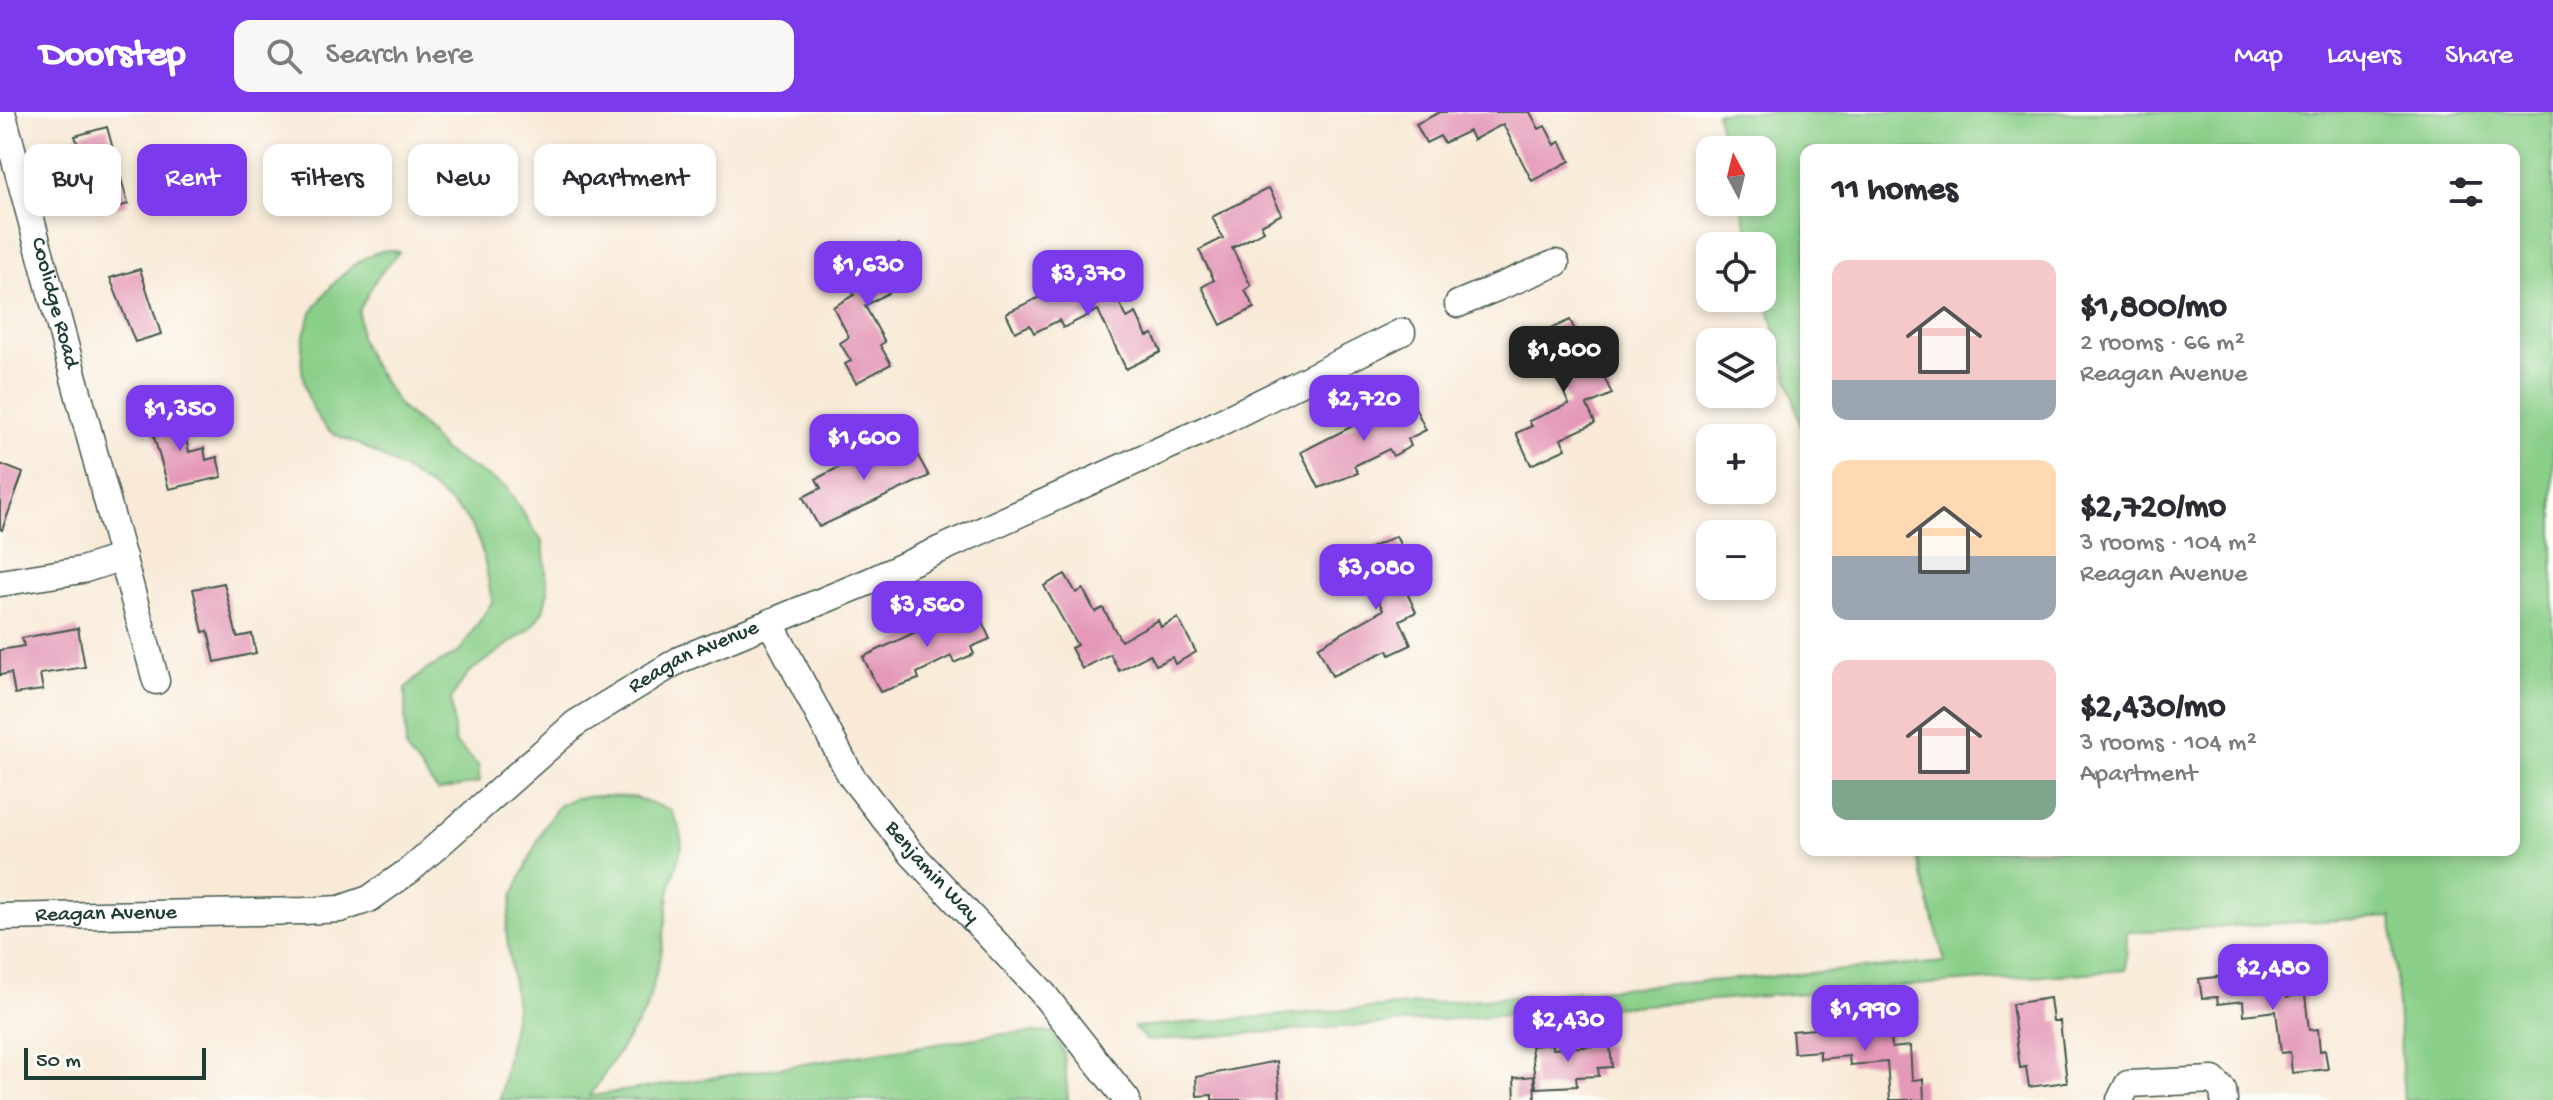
<!DOCTYPE html>
<meta charset="utf-8">
<style>
body{margin:0;font-family:"Gochi Hand",sans-serif;background:#f7f7f7;color:#2b2b33;height:100vh;display:flex;flex-direction:column;font-size:30px;white-space:nowrap}
*{box-sizing:border-box;margin:0}
p{font-size:26px;color:#7c7c81}
.icon{flex:none;width:44px;height:44px;fill:none;stroke:currentColor;stroke-width:2;stroke-linecap:round;stroke-linejoin:round}
.map{position:relative;flex:1;overflow:hidden}
.details{position:absolute;left:1800px;top:32px;width:720px;height:712px;display:flex;flex-direction:column;background:#fff;border-radius:16px;box-shadow:0 4px 12px #0003}
.details>*{flex:none}
.top-card{position:absolute;left:24px;top:32px;width:760px;height:72px;display:flex;gap:16px}
.needle{width:52px;rotate:353deg}
.buttons{position:absolute;left:1696px;top:24px;display:grid;gap:16px}
.buttons a{display:grid;place-items:center;width:80px;height:80px;border-radius:16px;background:#fff;box-shadow:0 4px 12px #0003;font-size:40px}
.scale{position:absolute;left:24px;bottom:20px;width:182px;box-sizing:border-box;padding-left:8px;border:4px solid #1f3d34;border-top:0;font-size:22px;line-height:28px;white-space:nowrap;color:#1f3d34;-webkit-text-stroke:6px #fdfcf7;paint-order:stroke}
.price{position:absolute;translate:-50% -68px;padding:0 18px;border-radius:16px;background:#7c3aed;color:#fff;font-size:26px;line-height:52px;filter:drop-shadow(0 2px 4px #0008)}
.price::after{content:'';position:absolute;left:50%;top:48px;width:24px;height:18px;margin-left:-12px;background:inherit;clip-path:polygon(0 0,100% 0,50% 100%)}
.price.active{background:#222;color:#fff}
ul{padding:0;list-style:none}
li{display:flex;align-items:center;gap:24px;height:200px;padding:0 32px}
li span{display:grid;place-items:center;flex:none;width:224px;height:160px;border-radius:16px;color:#555}
li>.icon{margin-inline-start:auto}
span .icon{width:96px;height:96px;fill:#fffc;stroke-width:1}
li b{font-size:34px}
h2{display:flex;justify-content:space-between;align-items:center;height:96px;padding:0 32px;font-size:34px}
.pill{padding:0 28px;border-radius:16px;background:#fff;box-shadow:0 4px 12px #0003;font-size:28px;line-height:72px}
.pill.active{background:#7c3aed;color:#fff}
header{display:flex;align-items:center;gap:48px;box-sizing:border-box;height:112px;padding:0 40px;background:#7c3aed;color:#fff}
header strong{font-size:38px}
nav{display:flex;gap:44px;margin-inline-start:auto;font-size:28px}
.search{width:560px;height:72px;background:#f7f7f7;display:flex;align-items:center;gap:20px;box-sizing:border-box;padding:0 28px;border-radius:16px;color:#7c7c81;font-size:30px}
.map>svg:first-child{display:block}
</style>
<header>
<strong>Doorstep</strong>
<div class="search"><svg class="icon" aria-label="search" viewBox="0 0 24 24"><circle cx="10" cy="10" r="6"/><path d="M15 15l6 6"/></svg>Search here</div>
<nav><a>Map</a><a>Layers</a><a>Share</a></nav>
</header>
<div class="map">
<svg width="2553" height="988" viewBox="0 0 2553 988">
<rect width="100%" height="100%" fill="#fdfcf7"/>
<filter id="ink" filterUnits="userSpaceOnUse"><feTurbulence type="fractalNoise" baseFrequency=".0125" numOctaves="2"/><feDisplacementMap in="SourceGraphic" scale="16" xChannelSelector="R" yChannelSelector="G"/><feConvolveMatrix kernelMatrix="1 2 1 2 8 2 1 2 1" color-interpolation-filters="sRGB"/></filter>
<filter id="wash" filterUnits="userSpaceOnUse"><feTurbulence type="fractalNoise" baseFrequency=".006" numOctaves="4" result="noise"/><feDisplacementMap in="SourceGraphic" scale="32" xChannelSelector="R" yChannelSelector="G"/><feGaussianBlur stdDeviation="1.8" result="paint"/><feColorMatrix in="noise" values="0 0 0 0 0 0 0 0 0 0 0 0 0 0 0 0 0 1.4 0 .05"/><feComposite in="paint" operator="in"/></filter>
<g filter="url(#wash)">
<rect width="100%" height="100%" fill="#f8ead7"/>
<!-- green -->
<path fill="#8acf89" stroke="#54865e" stroke-width="2" d="M1716,0H2553V988H2404L2392,805L2127,820L2126,858L1147,929L1134,915L1945,850L1915,738H2514V38H1806V333L1762,171V134H1752L1740,90H1762V38H1726Z
M389,138L399,140L376,167L359,198L360,226L370,249L401,296L421,312L444,339L506,375L543,431L548,479L543,499L530,517L468,561L451,587L455,631L478,653L480,670L438,679L406,638L405,577L424,559L459,540L492,490C487,462 484,427 464,404C439,377 397,353 364,335C353,329 334,325 326,316C297,284 293,225 318,191C334,169 361,140 389,138Z
M597,684L634,685L671,698L680,717L682,734L670,776L661,843L646,898L590,984L1003,922L1052,920L1064,941L1068,988H500L516,894L506,818L513,783L545,713L559,693L575,686Z"/>
<g id="blocks">
<!-- building -->
<path fill="#e499b8" d="M1440,0H1530L1539,17L1545,14L1555,33L1560,29L1570,49L1532,69L1503,12L1473,28L1469,19L1444,31L1440,24L1426,31L1416,12Z
M107,15L128,92L100,100L75,24Z
M1269,76L1282,102L1261,113L1264,119L1232,136L1251,174L1245,178L1254,196L1221,213L1202,175L1214,168L1199,138L1223,126L1212,105Z
M899,132L914,159L892,171L895,177L865,194L885,230L880,233L891,252L856,271L845,252L851,249L840,231L849,225L833,195L854,183L840,157L856,148L859,153Z
M140,157L161,222L135,230L110,166Z
M1079,160L1092,186L1112,176L1127,206L1136,201L1147,224L1153,222L1161,240L1126,257L1098,198L1063,216L1059,208L1034,221L1030,213L1015,220L1006,201L1065,173L1063,168Z
M1570,208L1595,261L1601,258L1612,282L1587,293L1595,311L1561,327L1566,337L1531,353L1516,321L1532,314L1529,309L1569,292L1537,223Z
M1410,285L1426,318L1408,327L1411,334L1393,344L1389,337L1354,354L1358,361L1319,376L1301,340Z
M179,297L189,340L204,336L206,348L217,345L222,365L169,377L148,304Z
M911,331L929,364L819,415L803,385L821,376L816,367L876,336L889,332L893,340Z
M0,352L23,361L2,418L0,417Z
M1396,424L1406,445L1401,447L1409,464L1401,468L1416,500L1400,508L1411,533L1390,543L1388,538L1332,564L1318,535L1383,498L1356,443Z
M1065,462L1076,481L1083,477L1095,500L1103,496L1121,529L1158,508L1161,515L1178,506L1196,540L1175,552L1172,545L1156,553L1150,542L1119,559L1110,542L1082,557L1071,536L1077,533L1044,474Z
M224,471L237,525L252,522L256,541L215,550L208,519L203,520L193,477Z
M974,492L990,527L971,535L974,542L954,551L951,544L917,561L919,567L880,580L863,545Z
M78,516L85,555L40,562L43,578L15,582L11,561L0,563V538L24,534L22,526Z
M2284,853L2287,885L2305,883L2309,918L2318,917L2320,939L2325,938L2328,957L2292,961L2290,940L2281,941L2276,899L2244,903L2243,889L2218,892L2217,885L2202,886L2199,867L2261,860L2260,856Z
M2050,886L2053,909H2060L2067,970L2029,975L2026,955L2020,956L2012,892Z
M1889,905L1892,936L1910,934L1912,968L1923,967L1924,988H1890L1887,950L1850,953L1849,944L1820,947V939L1794,941L1792,919L1864,913V907Z
M1552,932V937L1610,933L1612,955L1598,956L1599,964L1576,965L1577,974L1536,976L1531,934Z
M1277,949L1280,988H1212V983L1197,984L1196,965Z
M1534,964L1535,988H1515L1514,966Z"/>
</g>
</g>
<g filter="url(#ink)">
<use href="#blocks" fill-opacity="0" stroke="#40574c" stroke-width="2"/>
<g fill="none" stroke-linecap="round" stroke-linejoin="round">
<!-- minor casing -->
<g stroke="#40574c" stroke-width="29">
<g id="minor">
<path id="s1" d="M2,0L156,569"/>
<path d="M1458,192L1556,151"/>
<path d="M0,471L82,458L123,445"/>
<path id="s2" d="M770,510L851,664L912,742L1041,879L1127,988"/>
<path id="s3" d="M0,805L304,799L340,797L369,787L410,758L576,611L679,548L868,470L1211,315L1402,220"/>
<path d="M2120,988L2128,972L2213,968L2223,978L2224,988"/>
</g>
</g>
<!-- minor -->
<use href="#minor" stroke="#fff" stroke-width="26"/>
</g>
</g>
<g text-anchor="middle" dominant-baseline="central" stroke-width="8" stroke-linejoin="round" paint-order="stroke">
<!-- street labels -->
<g font-size="22" fill="#1f3d34" stroke="#fdfcf7">
<text stroke="none"><textPath href="#s1" startOffset="198">Coolidge Road</textPath></text>
<text stroke="none"><textPath href="#s3" startOffset="778">Reagan Avenue</textPath></text>
<text stroke="none"><textPath href="#s2" startOffset="300">Benjamin Way</textPath></text>
<text stroke="none"><textPath href="#s3" startOffset="106">Reagan Avenue</textPath></text>
</g>
</g>
</svg>
<div class="buttons">
<a><svg class="needle" viewBox="-14 -14 28 28"><path d="M0-13l5 13h-10z" fill="#e53935"/><path d="M0 13l5-13h-10z" fill="#7c7c81"/></svg></a>
<a><svg class="icon" aria-label="locate" viewBox="0 0 24 24"><circle cx="12" cy="12" r="6"/><path d="M12 2v4M12 18v4M2 12h4M18 12h4"/></svg></a>
<a><svg class="icon" aria-label="layers" viewBox="0 0 24 24"><path d="M12 4l9 5-9 5-9-5zM3 14l9 5 9-5"/></svg></a>
<a>+</a>
<a>−</a>
</div>
<div class="scale">50 m</div>
<b class="price" style="left:868px;top:197px">$1,630</b>
<b class="price" style="left:1088px;top:206px">$3,370</b>
<b class="price active" style="left:1564px;top:282px">$1,800</b>
<b class="price" style="left:1364px;top:331px">$2,720</b>
<b class="price" style="left:180px;top:341px">$1,350</b>
<b class="price" style="left:864px;top:370px">$1,600</b>
<b class="price" style="left:1376px;top:500px">$3,080</b>
<b class="price" style="left:927px;top:537px">$3,560</b>
<b class="price" style="left:2273px;top:900px">$2,480</b>
<b class="price" style="left:1865px;top:941px">$1,990</b>
<b class="price" style="left:1568px;top:952px">$2,430</b>
<div class="top-card">
<a class="pill">Buy</a>
<a class="pill active">Rent</a>
<a class="pill">Filters</a>
<a class="pill">New</a>
<a class="pill">Apartment</a>
</div>
<section class="details">
<h2>11 homes<svg class="icon" aria-label="filters" viewBox="0 0 24 24"><path d="M4 7h16M4 17h16"/><circle cx="9" cy="7" r="2"/><circle cx="15" cy="17" r="2"/></svg></h2>
<ul>
<li><span style="background:linear-gradient(#f6c9c9 75%,#9aa5b1 0)"><svg class="icon" aria-label="home" viewBox="0 0 24 24"><path d="M3 11l9-7 9 7M6 9v11h12V9"/></svg></span><div><b>$1,800/mo</b><p>2 rooms · 66 m²</p><p>Reagan Avenue</p></div></li>
<li><span style="background:linear-gradient(#ffd9b3 60%,#9aa5b1 0)"><svg class="icon" aria-label="home" viewBox="0 0 24 24"><path d="M3 11l9-7 9 7M6 9v11h12V9"/></svg></span><div><b>$2,720/mo</b><p>3 rooms · 104 m²</p><p>Reagan Avenue</p></div></li>
<li><span style="background:linear-gradient(#f6c9c9 75%,#7fa58c 0)"><svg class="icon" aria-label="home" viewBox="0 0 24 24"><path d="M3 11l9-7 9 7M6 9v11h12V9"/></svg></span><div><b>$2,430/mo</b><p>3 rooms · 104 m²</p><p>Apartment</p></div></li>
</ul>
</section>
</div>
